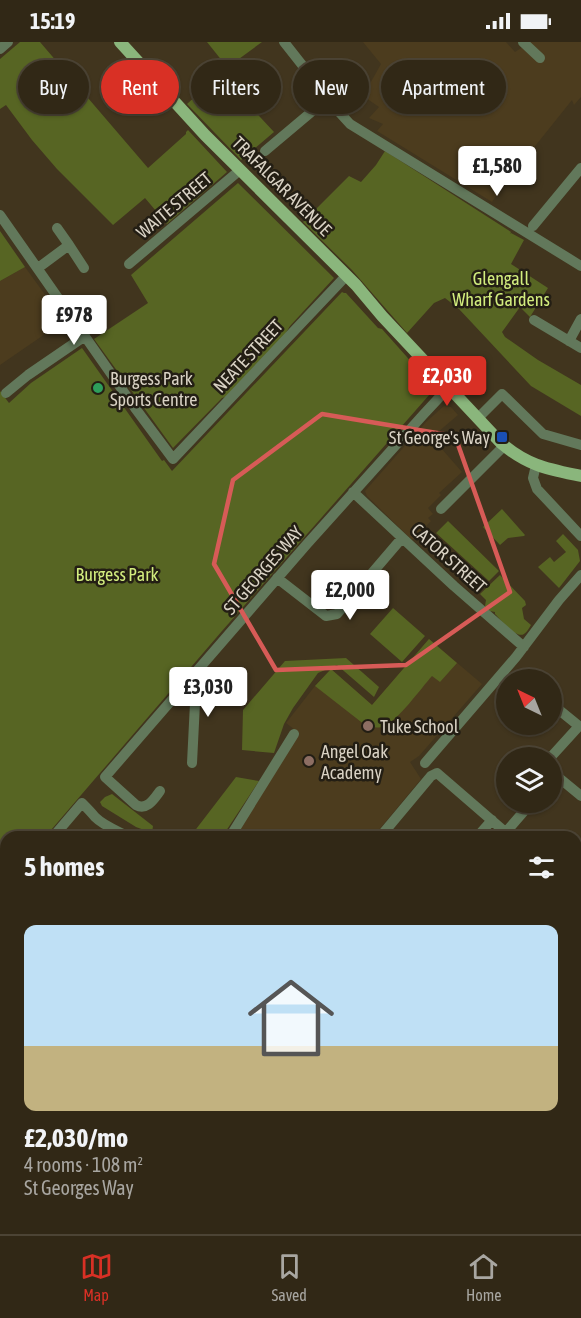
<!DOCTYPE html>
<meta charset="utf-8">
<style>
body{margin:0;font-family:"Asap Condensed",sans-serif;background:#3d3423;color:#f1f3f6;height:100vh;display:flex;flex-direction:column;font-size:22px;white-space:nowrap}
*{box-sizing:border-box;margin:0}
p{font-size:20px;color:#a8a6a1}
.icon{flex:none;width:33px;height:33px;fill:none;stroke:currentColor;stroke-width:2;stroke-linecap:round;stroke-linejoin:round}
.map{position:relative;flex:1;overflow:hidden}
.sheet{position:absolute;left:0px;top:789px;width:582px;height:404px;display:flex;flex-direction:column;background:#312816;border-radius:18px 18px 0 0;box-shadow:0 2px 4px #0004,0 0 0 2px #4c4435}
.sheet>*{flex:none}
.banner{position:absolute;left:18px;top:18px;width:546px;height:54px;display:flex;gap:12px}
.needle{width:39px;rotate:317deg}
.tools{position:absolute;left:496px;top:627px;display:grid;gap:12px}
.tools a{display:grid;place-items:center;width:66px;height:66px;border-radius:50%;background:#312816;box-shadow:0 2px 4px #0004,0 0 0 2px #4c4435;font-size:30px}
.price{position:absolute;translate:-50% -51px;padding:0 14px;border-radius:6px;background:#fff;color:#222;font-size:20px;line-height:39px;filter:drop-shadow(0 2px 3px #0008)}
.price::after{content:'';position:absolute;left:50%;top:36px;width:18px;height:14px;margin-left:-9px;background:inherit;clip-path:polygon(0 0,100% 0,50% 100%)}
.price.selected{background:#d93025;color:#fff}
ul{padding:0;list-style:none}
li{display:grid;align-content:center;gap:12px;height:318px;padding:0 24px}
li span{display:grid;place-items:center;height:186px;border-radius:12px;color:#555}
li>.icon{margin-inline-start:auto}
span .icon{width:108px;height:108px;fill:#fffc;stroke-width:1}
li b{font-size:26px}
h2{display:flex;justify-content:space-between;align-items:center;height:72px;padding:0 24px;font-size:26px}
.chip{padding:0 21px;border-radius:27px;background:#312816;box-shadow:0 2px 4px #0004,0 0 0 2px #4c4435;font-size:21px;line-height:54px}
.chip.selected{background:#d93025;color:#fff}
.status{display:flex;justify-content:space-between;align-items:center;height:42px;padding:0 30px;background:#312816;direction:ltr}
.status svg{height:16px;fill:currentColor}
.menu{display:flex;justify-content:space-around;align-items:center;height:84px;border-top:2px solid #4c4435;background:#312816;font-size:16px;color:#a8a6a1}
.menu a{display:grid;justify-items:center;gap:3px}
.menu .selected{color:#d93025}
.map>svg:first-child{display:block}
</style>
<div class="status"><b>15:19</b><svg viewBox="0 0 49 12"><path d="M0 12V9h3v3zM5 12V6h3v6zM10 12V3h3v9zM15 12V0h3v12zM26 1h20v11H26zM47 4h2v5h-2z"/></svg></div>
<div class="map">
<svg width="581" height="1192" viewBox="0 0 581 1192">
<rect width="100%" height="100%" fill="#41351e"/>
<!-- built -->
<path fill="#4c3c1e" d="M363,0H506L515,10L530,0H581V55L574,63L572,58L500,148L492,160L377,89L383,82L369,76L379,65L363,54L381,22Z
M25,225L64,279L0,323V239Z
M444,364L451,365L458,373L438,390L447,400L441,406L462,430L439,451L441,453L428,466L433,472L428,476L431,479L412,498L367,454L365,449L426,380Z
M429,597L482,642L419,714L410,720L421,737L373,795H236L299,691L286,681L315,644L331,627L372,663Z
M6,1050V1149L0,1152V1054Z"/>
<!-- green -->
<path fill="#576523" d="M20,0H40L148,126L186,92V90L188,88L227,130L167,182L145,156L113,183L57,127L32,98L6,63L0,67V17Z
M207,0H262L232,22L228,30L235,40L231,44L274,90L241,118L187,62L227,25Z
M385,109L511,190L510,192L511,191L524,198L511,222L548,246L530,275L520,265L502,290L505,295L538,318L581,343V374L531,344L459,267L445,256L434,261L407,291L352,228L303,180L349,134L361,140L376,123Z
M238,141L334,236L290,284L284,294L226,355L222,356L173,406L94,297L148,261L131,233Z
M0,189L25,225L0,239Z
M342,250L344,251H346L378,286L382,287L431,342V347L430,352L222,589L45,795H6V839L0,845V349L9,361L31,341L82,306L162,419L164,418L172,429Z
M502,467L525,493L524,494L508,496L500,503L483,485Z
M448,479L499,529L489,539L436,491Z
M563,492L578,508L580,519L559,546L538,525L550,515L554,520L566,510L556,499Z
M500,533L525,559L526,563L522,566L524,577L531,583C529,586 527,590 524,592C516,597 501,578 495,572V570L490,569L485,564L486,558L480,552Z
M393,566L425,594L402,620L370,592Z
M429,597L457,621L440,640L432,634C422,645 397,680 384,684C378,687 371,685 365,683L315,644L331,627L372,663Z
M346,616L379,645L374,655L337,623L318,631L293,666L284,682L274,711L242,708L243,668L285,619Z
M236,735L259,739L222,795H190Z
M112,752L153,784L152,791L136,785L102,764L100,760L105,755Z"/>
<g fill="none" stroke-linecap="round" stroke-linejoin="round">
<!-- minor -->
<path stroke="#62785b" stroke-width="10" d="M284,0L340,71L350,82L581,224
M523,0L540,16
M0,7L8,0
M265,109L328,56
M0,173L135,366L173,417L346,234
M533,184L581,126
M69,203L84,226
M129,222L240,128
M38,226L69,203L57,186
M534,278L581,306
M569,299L581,277
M6,351L28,333L85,294
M478,376L502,352L543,392L581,403
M536,423L533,436L537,447L581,494
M353,450L454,544L524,605
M441,467L504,404
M277,536L326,574L337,572L402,496
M184,644L192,653L195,661L192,721
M550,716L579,684L553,663
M425,721L516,615L559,558L581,533
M552,730L581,754
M160,749C154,757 147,769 136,763L105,735L307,502L423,373L449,345
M506,790L532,760
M53,795L82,761C87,766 91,770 95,775C104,784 118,789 129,795
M230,795L294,692
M380,795L431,734L437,731L511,795
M477,795L492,778
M576,850L581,854
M0,854L6,847
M576,881L581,875
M0,920L6,915
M576,932L581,926
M576,963L581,964
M0,987L6,995
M0,1048L6,1044
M576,1053L581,1056
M576,1102L581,1093
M0,1160L6,1156
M53,1186L57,1192
M213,1186L224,1192
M450,1186L452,1192
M347,1192L360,1186
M532,1192L534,1186"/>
<!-- major -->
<path stroke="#8ab67c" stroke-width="12" d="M120,0L205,93L356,243L382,274L501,401C528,424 548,427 581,434"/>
</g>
<!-- marked area -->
<path fill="none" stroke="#d75b57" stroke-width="4.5" stroke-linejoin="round" d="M322,372L455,394L510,550L406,623L276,628L214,522L233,438Z"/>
<!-- markers -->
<circle fill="#2e9e5b" stroke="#231e14" stroke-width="2" cx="98" cy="346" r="6"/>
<rect fill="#1a4fb4" stroke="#231e14" stroke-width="2" x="496" y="389" width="12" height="12" rx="3"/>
<g fill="#8d6e63" stroke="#231e14" stroke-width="2">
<circle cx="368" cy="684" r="6"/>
<circle cx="309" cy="719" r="6"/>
</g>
<g text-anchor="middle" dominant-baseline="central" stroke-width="5" stroke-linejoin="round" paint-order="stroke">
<!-- street labels -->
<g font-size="18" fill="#d9d2c4" stroke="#231e14">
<text transform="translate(282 144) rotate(45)">TRAFALGAR AVENUE</text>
<text transform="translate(174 163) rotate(-40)">WAITE STREET</text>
<text transform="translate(248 314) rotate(-47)">NEATE STREET</text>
<text transform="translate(449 516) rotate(42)">CATOR STREET</text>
<text transform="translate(263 528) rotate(-49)">ST GEORGES WAY</text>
</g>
<!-- park labels -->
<g font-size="18" fill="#d2ed7e" stroke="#231e14">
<text x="501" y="236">Glengall<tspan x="501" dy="21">Wharf Gardens</tspan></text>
<text x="117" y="532">Burgess Park</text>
</g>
<!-- poi labels -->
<g font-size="18" fill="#d9d2c4" stroke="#231e14" text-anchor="start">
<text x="110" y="336">Burgess Park<tspan x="110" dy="21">Sports Centre</tspan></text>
<text x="490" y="395" text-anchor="end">St George's Way</text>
<text x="380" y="684">Tuke School</text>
<text x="321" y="709">Angel Oak<tspan x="321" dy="21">Academy</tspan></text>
</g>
</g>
</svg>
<div class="tools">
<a><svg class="needle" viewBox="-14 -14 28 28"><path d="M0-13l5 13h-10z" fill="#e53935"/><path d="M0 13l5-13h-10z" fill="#a8a6a1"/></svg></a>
<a><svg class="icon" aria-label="layers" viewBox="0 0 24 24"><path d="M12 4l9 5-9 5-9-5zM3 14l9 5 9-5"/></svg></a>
</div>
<b class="price" style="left:497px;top:155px">£1,580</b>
<b class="price" style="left:74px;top:304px">£978</b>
<b class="price selected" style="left:447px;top:365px">£2,030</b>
<b class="price" style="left:350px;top:579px">£2,000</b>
<b class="price" style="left:208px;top:676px">£3,030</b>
<div class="banner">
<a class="chip">Buy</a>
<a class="chip selected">Rent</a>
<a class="chip">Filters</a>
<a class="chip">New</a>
<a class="chip">Apartment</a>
</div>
<section class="sheet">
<h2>5 homes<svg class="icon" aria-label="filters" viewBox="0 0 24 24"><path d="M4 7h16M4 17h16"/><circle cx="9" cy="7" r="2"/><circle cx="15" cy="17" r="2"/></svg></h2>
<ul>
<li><span style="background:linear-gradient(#bfe0f5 65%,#c2b280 0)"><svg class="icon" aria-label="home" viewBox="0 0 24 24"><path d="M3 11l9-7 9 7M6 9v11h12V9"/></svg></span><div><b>£2,030/mo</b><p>4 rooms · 108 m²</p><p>St Georges Way</p></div></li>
</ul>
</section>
</div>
<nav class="menu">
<a class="selected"><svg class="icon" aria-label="map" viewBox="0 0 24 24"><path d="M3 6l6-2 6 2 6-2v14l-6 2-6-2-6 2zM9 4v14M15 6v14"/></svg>Map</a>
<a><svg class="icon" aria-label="saved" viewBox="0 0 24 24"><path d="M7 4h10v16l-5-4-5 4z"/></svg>Saved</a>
<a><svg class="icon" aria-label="home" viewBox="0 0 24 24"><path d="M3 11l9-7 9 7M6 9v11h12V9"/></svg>Home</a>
</nav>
